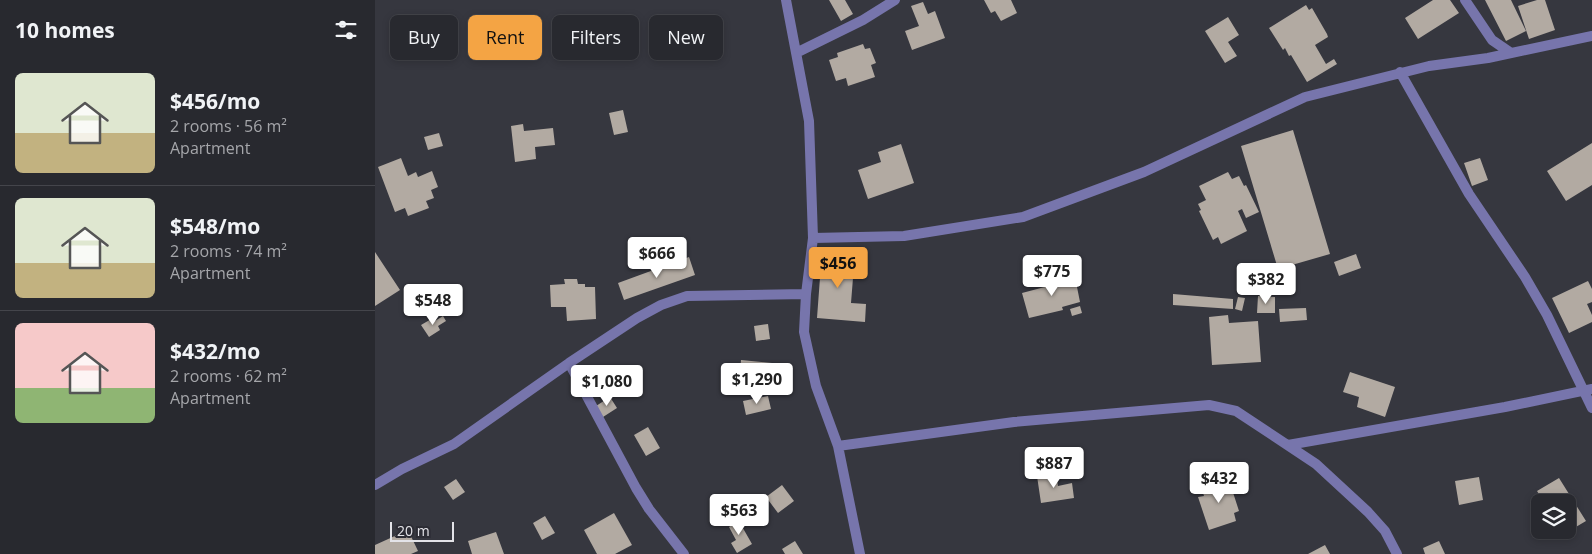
<!DOCTYPE html>
<meta charset="utf-8">
<style>
body{margin:0;font-family:"Open Sans",sans-serif;background:#34353b;color:#f1f3f6;height:100vh;display:flex;flex-direction:column;font-size:19px;white-space:nowrap}
*{box-sizing:border-box;margin:0}
p{font-size:16px;color:#a5a6aa}
.icon{flex:none;width:28px;height:28px;fill:none;stroke:currentColor;stroke-width:2;stroke-linecap:round;stroke-linejoin:round}
.map{position:relative;flex:1;overflow:hidden}
.side{display:flex;flex-direction:column;background:#28292f;width:375px}
.side>*{flex:none}
.banner{position:absolute;left:15px;top:15px;width:475px;height:45px;display:flex;gap:10px}
.tools{position:absolute;left:1156px;top:494px;display:grid;gap:10px}
.tools a{display:grid;place-items:center;width:45px;height:45px;border-radius:8px;background:#28292f;box-shadow:0 2px 8px #0003,0 0 0 1px #44454b;font-size:25px}
.scale{position:absolute;left:15px;bottom:12px;width:64px;box-sizing:border-box;padding-left:5px;border:2px solid #e3e3e8;border-top:0;font-size:14px;line-height:18px;white-space:nowrap;color:#e3e3e8;-webkit-text-stroke:4px #2c2c34;paint-order:stroke}
.price{position:absolute;translate:-50% -42px;padding:0 11px;border-radius:5px;background:#fff;color:#222;font-size:16px;line-height:32px;filter:drop-shadow(0 1px 2px #0008)}
.price::after{content:'';position:absolute;left:50%;top:30px;width:15px;height:11px;margin-left:-8px;background:inherit;clip-path:polygon(0 0,100% 0,50% 100%)}
.price.active{background:#f4a444;color:#111}
ul{padding:0;list-style:none}
li{display:flex;align-items:center;gap:15px;height:125px;padding:0 15px}
li+li{border-top:1px solid #44454b}
li span{display:grid;place-items:center;flex:none;width:140px;height:100px;border-radius:8px;color:#555}
li>.icon{margin-inline-start:auto}
span .icon{width:60px;height:60px;fill:#fffc;stroke-width:1}
li b{font-size:21px}
h2{display:flex;justify-content:space-between;align-items:center;height:60px;padding:0 15px;font-size:21px}
.pill{padding:0 18px;border-radius:8px;background:#28292f;box-shadow:0 2px 8px #0003,0 0 0 1px #44454b;font-size:18px;line-height:45px}
.pill.active{background:#f4a444;color:#111}
main{display:flex;flex:1;min-height:0}
.map>svg:first-child{display:block}
</style>
<main>
<section class="side">
<h2>10 homes<svg class="icon" aria-label="filters" viewBox="0 0 24 24"><path d="M4 7h16M4 17h16"/><circle cx="9" cy="7" r="2"/><circle cx="15" cy="17" r="2"/></svg></h2>
<ul>
<li><span style="background:linear-gradient(#dfe7d0 60%,#c2b280 0)"><svg class="icon" aria-label="home" viewBox="0 0 24 24"><path d="M3 11l9-7 9 7M6 9v11h12V9"/></svg></span><div><b>$456/mo</b><p>2 rooms · 56 m²</p><p>Apartment</p></div></li>
<li><span style="background:linear-gradient(#dfe7d0 65%,#c2b280 0)"><svg class="icon" aria-label="home" viewBox="0 0 24 24"><path d="M3 11l9-7 9 7M6 9v11h12V9"/></svg></span><div><b>$548/mo</b><p>2 rooms · 74 m²</p><p>Apartment</p></div></li>
<li><span style="background:linear-gradient(#f6c9c9 65%,#8fb573 0)"><svg class="icon" aria-label="home" viewBox="0 0 24 24"><path d="M3 11l9-7 9 7M6 9v11h12V9"/></svg></span><div><b>$432/mo</b><p>2 rooms · 62 m²</p><p>Apartment</p></div></li>
</ul>
</section>
<div class="map">
<svg width="1217" height="554" viewBox="0 0 1217 554">
<rect width="100%" height="100%" fill="#36373f"/>
<!-- building -->
<path fill="#b2aaa2" d="M454,0H470L478,14L466,21Z
M609,0H636L642,13L626,21L620,11L616,13Z
M1058,0H1075L1084,13L1043,39L1030,18Z
M1110,0H1136L1151,31L1131,41Z
M1162,0H1170L1180,30L1154,39L1143,6Z
M548,2L553,14L560,11L570,38L537,50L530,31L544,26L536,6Z
M931,5L934,10L937,8L952,34L953,37L940,45L951,64L959,59L962,64L932,82L916,55L914,56L910,48L908,50L894,28Z
M853,17L864,35L853,42L862,56L850,63L830,31Z
M488,44L490,49L495,48L501,63L496,65L500,77L473,86L471,78L461,81L454,60L463,57L462,53Z
M248,110L253,132L239,135L234,113Z
M148,124L149,131L178,128L180,145L160,147L161,159L140,162L136,126Z
M918,130L955,254L903,269L866,146Z
M64,133L68,146L53,150L49,137Z
M1217,143V185L1191,201L1172,171Z
M526,144L539,183L493,199L483,170L506,162L503,152Z
M26,158L33,176L41,172L43,177L57,171L63,187L56,190L59,198L51,201L54,208L33,216L30,208L20,212L3,167Z
M1105,158L1113,180L1097,186L1089,163Z
M853,172L857,179L864,176L869,186L871,185L884,212L871,218L867,209L863,211L872,231L846,244L843,237L838,240L824,211L826,210L823,204L831,200L824,186Z
M447,251L480,253L476,303L491,304L490,322L442,318Z
M0,252L25,290L0,306Z
M981,254L986,268L964,276L959,262Z
M314,257L320,275L249,300L243,283Z
M695,273L698,282H701L705,302L687,307L688,310L654,318L647,293L681,284L682,287L686,286L684,276Z
M189,279H202L203,284H210V287H220L221,319L192,321L191,307H176L175,285L190,284Z
M1213,281L1217,289V302L1212,304L1217,315V322L1194,333L1177,298Z
M798,294L858,299V309L798,305Z
M883,296L900,297V313H882Z
M863,297L870,298L867,311L860,309Z
M705,306L707,313L697,316L695,309Z
M931,308L932,320L905,322L904,309Z
M853,315L854,323L883,321L886,362L837,365L834,317Z
M68,316L71,321L63,326L65,330L54,337L46,325L58,318L60,321Z
M393,324L395,339L381,341L379,326Z
M366,360L397,363L396,372L389,371L387,389L373,387L374,375L365,374Z
M975,372L1020,387L1010,417L982,407L984,397L968,392Z
M393,396L396,409L371,415L368,401Z
M235,397L242,408L228,417L221,406Z
M273,427L285,448L271,456L259,435Z
M681,473L683,486L697,483L699,498L666,503L662,476Z
M853,477L864,511L859,513L861,521L834,530L823,497L829,496L826,486Z
M1104,477L1108,500L1084,505L1080,481Z
M1184,478L1211,521L1189,534L1186,530H1192V502H1169L1162,491Z
M81,479L90,492L78,500L69,487Z
M407,485L419,501L403,513L391,497Z
M239,513L257,545L240,554H222L209,530Z
M170,516L180,533L167,540L158,523Z
M361,516L377,544L362,553L356,543L361,540L354,527L358,524L355,519Z
M33,530L43,551L36,554H0V545Z
M121,532L129,554H97L93,541Z
M420,541L428,554H410L407,549Z
M1064,541L1070,554H1050L1048,548Z
M950,545L955,554H933Z"/>
<g fill="none" stroke-linecap="round" stroke-linejoin="round">
<!-- minor -->
<path stroke="#7775ac" stroke-width="10" d="M411,0L434,121L438,238L431,294L429,332L441,386L463,446L485,554
M1090,0L1117,40L1136,53
M421,53L488,20L520,0
M1025,72L1094,194L1150,277L1172,315L1217,408
M438,238L529,236L648,217L769,172L930,97L1054,66L1113,58L1217,36
M194,363L261,488L274,509L309,554
M913,445L1130,407L1217,389
M463,446L639,422L834,405L861,411L941,464L993,512L1010,531L1022,554
M0,485L27,469L79,444L194,363L262,318L286,305L312,296L431,294"/>
</g>
</svg>
<div class="tools">
<a><svg class="icon" aria-label="layers" viewBox="0 0 24 24"><path d="M12 4l9 5-9 5-9-5zM3 14l9 5 9-5"/></svg></a>
</div>
<div class="scale">20 m</div>
<b class="price" style="left:282px;top:279px">$666</b>
<b class="price active" style="left:463px;top:289px">$456</b>
<b class="price" style="left:677px;top:297px">$775</b>
<b class="price" style="left:891px;top:305px">$382</b>
<b class="price" style="left:58px;top:326px">$548</b>
<b class="price" style="left:382px;top:405px">$1,290</b>
<b class="price" style="left:232px;top:407px">$1,080</b>
<b class="price" style="left:679px;top:489px">$887</b>
<b class="price" style="left:844px;top:504px">$432</b>
<b class="price" style="left:364px;top:536px">$563</b>
<div class="banner">
<a class="pill">Buy</a>
<a class="pill active">Rent</a>
<a class="pill">Filters</a>
<a class="pill">New</a>
</div>
</div>
</main>
